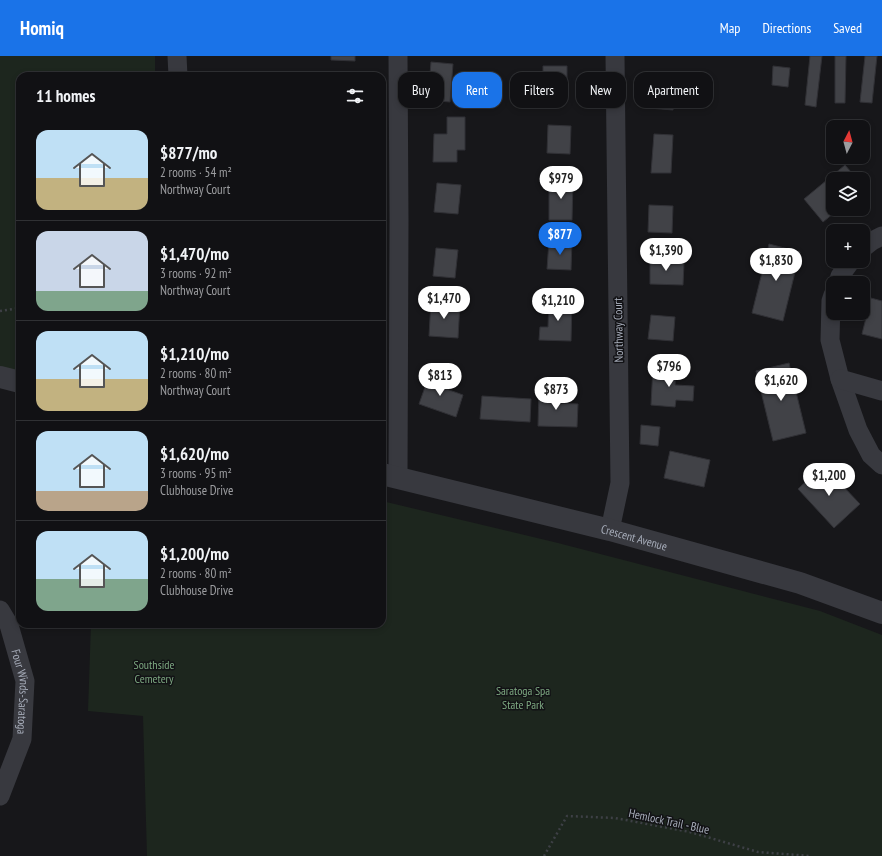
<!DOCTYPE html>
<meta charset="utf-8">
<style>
body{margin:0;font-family:"PT Sans Narrow",sans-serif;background:#1e1f22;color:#f1f3f6;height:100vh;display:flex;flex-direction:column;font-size:15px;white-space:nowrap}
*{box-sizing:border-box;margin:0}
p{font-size:13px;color:#9c9da0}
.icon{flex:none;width:22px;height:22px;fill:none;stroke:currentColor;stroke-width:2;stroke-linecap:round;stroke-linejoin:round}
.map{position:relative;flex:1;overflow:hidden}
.sheet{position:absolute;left:16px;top:16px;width:370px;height:556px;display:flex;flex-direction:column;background:#111114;border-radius:12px;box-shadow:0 2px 6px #0003,0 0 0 1px #303134}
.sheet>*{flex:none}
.banner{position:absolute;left:398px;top:16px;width:380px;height:36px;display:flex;gap:8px}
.needle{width:26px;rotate:6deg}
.tools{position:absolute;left:826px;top:64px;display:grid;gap:8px}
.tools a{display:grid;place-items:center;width:44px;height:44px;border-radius:8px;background:#111114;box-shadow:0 2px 6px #0003,0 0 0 1px #303134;font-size:20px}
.price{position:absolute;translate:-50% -34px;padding:0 9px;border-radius:14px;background:#fff;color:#222;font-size:13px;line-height:26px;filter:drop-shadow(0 1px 2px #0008)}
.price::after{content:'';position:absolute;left:50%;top:24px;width:12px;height:9px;margin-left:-6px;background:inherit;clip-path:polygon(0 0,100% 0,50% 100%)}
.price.active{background:#1a73e8;color:#fff}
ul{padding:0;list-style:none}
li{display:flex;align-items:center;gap:12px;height:100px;padding:0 20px}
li+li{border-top:1px solid #303134}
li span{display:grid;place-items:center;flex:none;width:112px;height:80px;border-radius:12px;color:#555}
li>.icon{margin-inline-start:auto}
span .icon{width:48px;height:48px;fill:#fffc;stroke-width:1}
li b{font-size:17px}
h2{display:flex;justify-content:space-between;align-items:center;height:48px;padding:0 20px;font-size:17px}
.tag{padding:0 14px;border-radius:12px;background:#111114;box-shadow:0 2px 6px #0003,0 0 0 1px #303134;font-size:14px;line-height:36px}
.tag.active{background:#1a73e8;color:#fff}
header{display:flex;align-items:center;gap:24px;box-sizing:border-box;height:56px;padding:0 20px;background:#1a73e8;color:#fff}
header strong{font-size:19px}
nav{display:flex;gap:22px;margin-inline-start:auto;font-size:14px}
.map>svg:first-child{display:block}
</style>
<header>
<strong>Homiq</strong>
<nav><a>Map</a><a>Directions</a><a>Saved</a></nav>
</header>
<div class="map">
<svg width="882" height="800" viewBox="0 0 882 800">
<rect width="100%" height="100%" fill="#17171a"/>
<!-- green -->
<path fill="#1d261e" d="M0,0H155V20H20V316L0,312Z
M382,445L558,487L820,555L882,579V800H147L143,660L88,655L91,568H382Z"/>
<!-- building -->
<path fill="#414247" stroke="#313136" d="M331,0H355V5L331,4Z
M810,0H822L816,51L805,49Z
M835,0H846L845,47H835Z
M865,0H877L872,47L860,46Z
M431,6L453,8L450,46L428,44Z
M543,10H567V38H543Z
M773,10L790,12L788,31L772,29Z
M651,23L686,26L685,45L674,44L673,54L649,52Z
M447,61H465V94H457V106H433L434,78H447Z
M548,69L571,70L570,98L547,97Z
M654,78L673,79L671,117H651Z
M845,109L857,123H833V153H839L823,166L804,143Z
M549,124L573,125L572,164H549Z
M437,127L461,129L458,158L434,156Z
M649,149L673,150L672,177L648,176Z
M549,185L572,186L571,214L547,213Z
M769,188L800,196L783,265L752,257Z
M436,192L458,194L455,222L433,220Z
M650,202L675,203V207H684L683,229L650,228Z
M871,242L882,245V283L862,278Z
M549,244L572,245L571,285L539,284L540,271H548Z
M431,245L460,247L458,282L429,280Z
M651,259L675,261L673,285L648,283Z
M789,307L806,377L773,385L756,315Z
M653,311L676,312L675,329L694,330L693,345L676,344L675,351L651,349Z
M430,317L445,322L441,331L463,339L456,361L419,348Z
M539,333L556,334V347L578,348L577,371L538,370Z
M482,340L531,343L530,366L480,363Z
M641,369L660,371L658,390L640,388Z
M670,395L710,404L704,431L664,422Z
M823,409L860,448L834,472L798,433Z"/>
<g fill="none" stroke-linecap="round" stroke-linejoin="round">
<!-- path -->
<path stroke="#3e4046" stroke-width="2.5" stroke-dasharray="2 3" stroke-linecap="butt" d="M0,255L20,252
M544,800L567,760L615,762L690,776L758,796L810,800"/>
<!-- minor -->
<g stroke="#38393f" stroke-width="19">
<path d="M177,0L178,20"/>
<path d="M863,192L872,185L882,180"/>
<path d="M838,227L840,220L851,205"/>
<path d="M833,239L831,245L830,284L840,323L858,374L871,399L882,409"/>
<path d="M840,323L882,335"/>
<path d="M398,422L399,164L398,0"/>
<path d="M610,474L620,427L615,0"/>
<path id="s1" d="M0,554L9,569L25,625L22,683L0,740"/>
</g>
<!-- tertiary -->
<g stroke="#38393f" stroke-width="22">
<path d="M0,321L20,326"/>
<path id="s2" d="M382,418L610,474L800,527L882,557"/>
</g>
</g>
<g text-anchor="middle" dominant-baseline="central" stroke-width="3" stroke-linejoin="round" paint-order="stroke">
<!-- street labels -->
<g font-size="12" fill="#a8aebb" stroke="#121215">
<text transform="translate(618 274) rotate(-91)">Northway Court</text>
<text stroke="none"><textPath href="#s2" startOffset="260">Crescent Avenue</textPath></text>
<text stroke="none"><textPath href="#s1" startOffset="86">Four Winds-Saratoga</textPath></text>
<text transform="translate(669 765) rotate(12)">Hemlock Trail - Blue</text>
</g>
<!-- park labels -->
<g font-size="12" fill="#7da881" stroke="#121215">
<text x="154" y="608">Southside<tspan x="154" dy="14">Cemetery</tspan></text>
<text x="523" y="634">Saratoga Spa<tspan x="523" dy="14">State Park</tspan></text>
</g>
</g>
</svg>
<div class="tools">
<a><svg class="needle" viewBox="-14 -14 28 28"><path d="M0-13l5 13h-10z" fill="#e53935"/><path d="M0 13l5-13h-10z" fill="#9c9da0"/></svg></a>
<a><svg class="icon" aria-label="layers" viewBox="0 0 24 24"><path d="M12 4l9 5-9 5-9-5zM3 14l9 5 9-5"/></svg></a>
<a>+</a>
<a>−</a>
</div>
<b class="price" style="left:561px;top:144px">$979</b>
<b class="price active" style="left:560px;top:200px">$877</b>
<b class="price" style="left:666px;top:216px">$1,390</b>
<b class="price" style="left:776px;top:226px">$1,830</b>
<b class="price" style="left:444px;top:264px">$1,470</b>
<b class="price" style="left:558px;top:266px">$1,210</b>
<b class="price" style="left:669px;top:332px">$796</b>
<b class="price" style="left:440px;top:341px">$813</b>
<b class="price" style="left:781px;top:346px">$1,620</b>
<b class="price" style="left:556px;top:355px">$873</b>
<b class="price" style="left:829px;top:441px">$1,200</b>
<div class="banner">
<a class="tag">Buy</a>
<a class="tag active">Rent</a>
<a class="tag">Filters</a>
<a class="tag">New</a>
<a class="tag">Apartment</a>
</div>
<section class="sheet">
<h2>11 homes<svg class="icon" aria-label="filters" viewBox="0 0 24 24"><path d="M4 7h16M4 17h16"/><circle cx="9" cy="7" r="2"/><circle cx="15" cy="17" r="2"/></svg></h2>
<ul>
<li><span style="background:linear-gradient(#bfe0f5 60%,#c2b280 0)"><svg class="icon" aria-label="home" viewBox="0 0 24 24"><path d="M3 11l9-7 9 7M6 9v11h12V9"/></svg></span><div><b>$877/mo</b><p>2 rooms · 54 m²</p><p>Northway Court</p></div></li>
<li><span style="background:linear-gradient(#c9d6e8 75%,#7fa58c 0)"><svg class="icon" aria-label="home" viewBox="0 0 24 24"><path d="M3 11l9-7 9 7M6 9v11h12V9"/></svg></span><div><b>$1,470/mo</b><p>3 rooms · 92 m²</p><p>Northway Court</p></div></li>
<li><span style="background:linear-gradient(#bfe0f5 60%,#c2b280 0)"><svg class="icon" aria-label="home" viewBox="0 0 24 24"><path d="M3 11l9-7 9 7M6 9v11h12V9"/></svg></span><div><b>$1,210/mo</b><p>2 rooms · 80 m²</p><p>Northway Court</p></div></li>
<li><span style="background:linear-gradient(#bfe0f5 75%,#b9a48a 0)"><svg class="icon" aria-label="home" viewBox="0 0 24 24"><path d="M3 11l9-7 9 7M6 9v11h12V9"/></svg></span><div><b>$1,620/mo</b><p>3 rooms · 95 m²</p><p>Clubhouse Drive</p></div></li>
<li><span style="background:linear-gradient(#bfe0f5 60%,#7fa58c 0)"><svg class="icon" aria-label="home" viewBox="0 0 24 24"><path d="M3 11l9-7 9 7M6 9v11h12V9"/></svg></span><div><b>$1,200/mo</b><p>2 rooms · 80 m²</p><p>Clubhouse Drive</p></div></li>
</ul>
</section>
</div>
